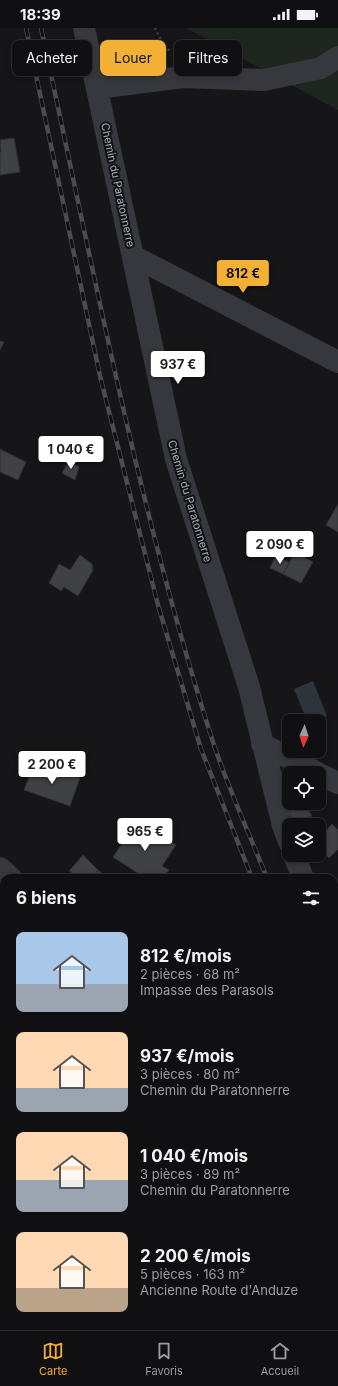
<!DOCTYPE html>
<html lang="fr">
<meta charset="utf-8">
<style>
body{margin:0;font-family:Inter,sans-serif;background:#1e1e20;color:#f1f3f6;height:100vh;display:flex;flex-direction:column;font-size:15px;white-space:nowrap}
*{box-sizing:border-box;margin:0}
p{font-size:13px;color:#9c9d9f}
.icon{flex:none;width:22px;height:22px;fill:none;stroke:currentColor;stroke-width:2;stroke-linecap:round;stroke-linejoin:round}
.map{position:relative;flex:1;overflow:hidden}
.drawer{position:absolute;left:0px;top:846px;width:338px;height:456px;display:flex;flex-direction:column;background:#101012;border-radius:12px 12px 0 0;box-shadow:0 2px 6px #0003,0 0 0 1px #303032}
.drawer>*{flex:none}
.top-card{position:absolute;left:12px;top:12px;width:314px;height:36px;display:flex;gap:8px}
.needle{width:26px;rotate:183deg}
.controls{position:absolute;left:282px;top:686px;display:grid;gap:8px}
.controls a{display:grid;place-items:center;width:44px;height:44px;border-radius:8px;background:#101012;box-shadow:0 2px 6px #0003,0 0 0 1px #303032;font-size:20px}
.price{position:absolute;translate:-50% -34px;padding:0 9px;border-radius:4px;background:#fff;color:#222;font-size:13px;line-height:26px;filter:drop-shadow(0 1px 2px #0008)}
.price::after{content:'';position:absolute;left:50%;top:24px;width:12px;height:9px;margin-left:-6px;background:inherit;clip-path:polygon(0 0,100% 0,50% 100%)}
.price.on{background:#f2b134;color:#111}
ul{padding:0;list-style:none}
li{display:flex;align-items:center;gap:12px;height:100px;padding:0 16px}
li span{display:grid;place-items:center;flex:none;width:112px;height:80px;border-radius:8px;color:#555}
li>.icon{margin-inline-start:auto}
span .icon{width:48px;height:48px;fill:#fffc;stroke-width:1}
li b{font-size:17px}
h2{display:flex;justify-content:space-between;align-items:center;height:48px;padding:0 16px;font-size:17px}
.tag{padding:0 14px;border-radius:8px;background:#101012;box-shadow:0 2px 6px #0003,0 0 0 1px #303032;font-size:14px;line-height:36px}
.tag.on{background:#f2b134;color:#111}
.status{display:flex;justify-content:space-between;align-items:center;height:28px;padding:0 20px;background:#101012;direction:ltr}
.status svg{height:11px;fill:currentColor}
.tabs{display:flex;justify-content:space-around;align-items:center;height:56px;border-top:1px solid #303032;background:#101012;font-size:11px;color:#9c9d9f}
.tabs a{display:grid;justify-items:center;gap:2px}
.tabs .on{color:#f2b134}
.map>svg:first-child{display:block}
</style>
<div class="status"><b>18:39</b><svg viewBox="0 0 49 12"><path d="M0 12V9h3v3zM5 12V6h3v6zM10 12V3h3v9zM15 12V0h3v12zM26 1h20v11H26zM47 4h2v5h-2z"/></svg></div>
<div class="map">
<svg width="338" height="1302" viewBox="0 0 338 1302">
<rect width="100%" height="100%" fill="#161618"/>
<!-- green -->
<path fill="#1e261f" d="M186,0H338V82Z"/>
<!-- water -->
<path fill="#2c353c" d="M313,653L327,688L314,693H307L294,661Z"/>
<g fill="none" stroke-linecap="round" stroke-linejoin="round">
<!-- stream -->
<path stroke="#2c353c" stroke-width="8" d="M0,1285L4,1289
M14,1298L18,1302"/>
</g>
<!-- building -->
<path fill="#404145" stroke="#303034" d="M14,110L20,144L0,147V125L1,124L0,112Z
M0,313L4,314L0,322Z
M0,421L26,434L18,452L0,444Z
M69,433L79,439L75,452L62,445Z
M338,476V504L326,497Z
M295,524L313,534L301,555L283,546Z
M80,527L92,536L93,542L78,568L64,559L61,563L49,555L59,536L70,542Z
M276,527L290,535L283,546L270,540Z
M34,736L80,750L70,778L24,762Z
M291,775H305L312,788L292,793L287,777Z
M138,792L176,817L162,838L169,842L163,850H135L139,846L113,829Z
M332,796L338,802V821L329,830L319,821V810Z
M83,827L98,842L92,850H75L77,848L69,843Z
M98,842L108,850H92Z
M0,1109L4,1129V1137L0,1138Z"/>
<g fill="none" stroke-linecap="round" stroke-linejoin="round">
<!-- path -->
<path stroke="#3d3f44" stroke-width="2.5" stroke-dasharray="2 3" stroke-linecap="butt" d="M155,0L164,18L171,24"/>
<!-- minor -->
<path stroke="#37383d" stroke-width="22" d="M84,0L176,431L249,659L283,798L289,814
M97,60L184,49L264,52L321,40L338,29
M133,228L338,334
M262,716L318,745
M319,746L338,755
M294,827L303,850
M0,840L11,850
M334,932L338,942
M334,1232L338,1237"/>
<!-- rail casing -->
<g stroke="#4a4c52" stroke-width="4.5">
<path id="rail" d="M26,0L100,348L158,577L201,721L252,850
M41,0C93,239 138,481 213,714C228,760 249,805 267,850
M334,1014L338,1023
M334,1048L338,1057"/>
</g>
<!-- rail -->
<use href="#rail" stroke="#111113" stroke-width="3" stroke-dasharray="9" stroke-linecap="butt"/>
</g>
<g text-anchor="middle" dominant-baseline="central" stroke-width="4" stroke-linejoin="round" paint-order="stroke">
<!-- street labels -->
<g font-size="11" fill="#a8adb8" stroke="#111113">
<text transform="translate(118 157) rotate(78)">Chemin du Paratonnerre</text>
<text transform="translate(190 473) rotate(73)">Chemin du Paratonnerre</text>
</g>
</g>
</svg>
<div class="controls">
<a><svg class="needle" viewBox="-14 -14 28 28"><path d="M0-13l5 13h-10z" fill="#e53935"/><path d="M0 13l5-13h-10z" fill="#9c9d9f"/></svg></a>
<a><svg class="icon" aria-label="locate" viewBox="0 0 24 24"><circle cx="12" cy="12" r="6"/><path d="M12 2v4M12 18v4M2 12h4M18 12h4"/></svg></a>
<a><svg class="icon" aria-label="layers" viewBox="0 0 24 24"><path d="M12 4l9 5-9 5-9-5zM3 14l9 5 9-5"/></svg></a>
</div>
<b class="price on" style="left:243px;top:266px">812 €</b>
<b class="price" style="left:178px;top:357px">937 €</b>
<b class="price" style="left:71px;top:442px">1 040 €</b>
<b class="price" style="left:280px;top:537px">2 090 €</b>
<b class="price" style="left:52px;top:757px">2 200 €</b>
<b class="price" style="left:145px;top:824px">965 €</b>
<div class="top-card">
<a class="tag">Acheter</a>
<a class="tag on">Louer</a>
<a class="tag">Filtres</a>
</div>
<section class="drawer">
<h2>6 biens<svg class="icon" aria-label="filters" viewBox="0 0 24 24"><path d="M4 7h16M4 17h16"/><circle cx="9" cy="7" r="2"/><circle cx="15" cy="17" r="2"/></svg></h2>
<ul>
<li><span style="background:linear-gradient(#a9c7e8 65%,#9aa5b1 0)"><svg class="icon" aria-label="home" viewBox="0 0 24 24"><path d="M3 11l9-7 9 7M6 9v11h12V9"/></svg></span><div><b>812 €/mois</b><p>2 pièces · 68 m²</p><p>Impasse des Parasols</p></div></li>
<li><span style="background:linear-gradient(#ffd9b3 70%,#9aa5b1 0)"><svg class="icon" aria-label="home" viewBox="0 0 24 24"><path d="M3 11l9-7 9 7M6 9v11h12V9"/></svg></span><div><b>937 €/mois</b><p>3 pièces · 80 m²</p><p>Chemin du Paratonnerre</p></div></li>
<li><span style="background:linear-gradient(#ffd9b3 60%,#9aa5b1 0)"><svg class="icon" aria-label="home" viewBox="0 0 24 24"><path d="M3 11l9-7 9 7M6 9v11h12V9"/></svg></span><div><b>1 040 €/mois</b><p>3 pièces · 89 m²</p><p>Chemin du Paratonnerre</p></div></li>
<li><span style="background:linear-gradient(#ffd9b3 70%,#b9a48a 0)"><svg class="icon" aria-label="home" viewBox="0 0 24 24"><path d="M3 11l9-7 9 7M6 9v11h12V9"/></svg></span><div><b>2 200 €/mois</b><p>5 pièces · 163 m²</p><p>Ancienne Route d'Anduze</p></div></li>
</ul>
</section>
</div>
<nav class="tabs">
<a class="on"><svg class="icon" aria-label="map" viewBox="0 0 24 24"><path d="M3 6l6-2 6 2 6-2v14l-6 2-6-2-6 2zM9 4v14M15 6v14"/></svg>Carte</a>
<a><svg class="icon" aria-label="saved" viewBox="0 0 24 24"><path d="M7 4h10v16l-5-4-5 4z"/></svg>Favoris</a>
<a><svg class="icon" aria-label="home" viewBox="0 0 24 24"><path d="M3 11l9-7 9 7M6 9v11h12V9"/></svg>Accueil</a>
</nav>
